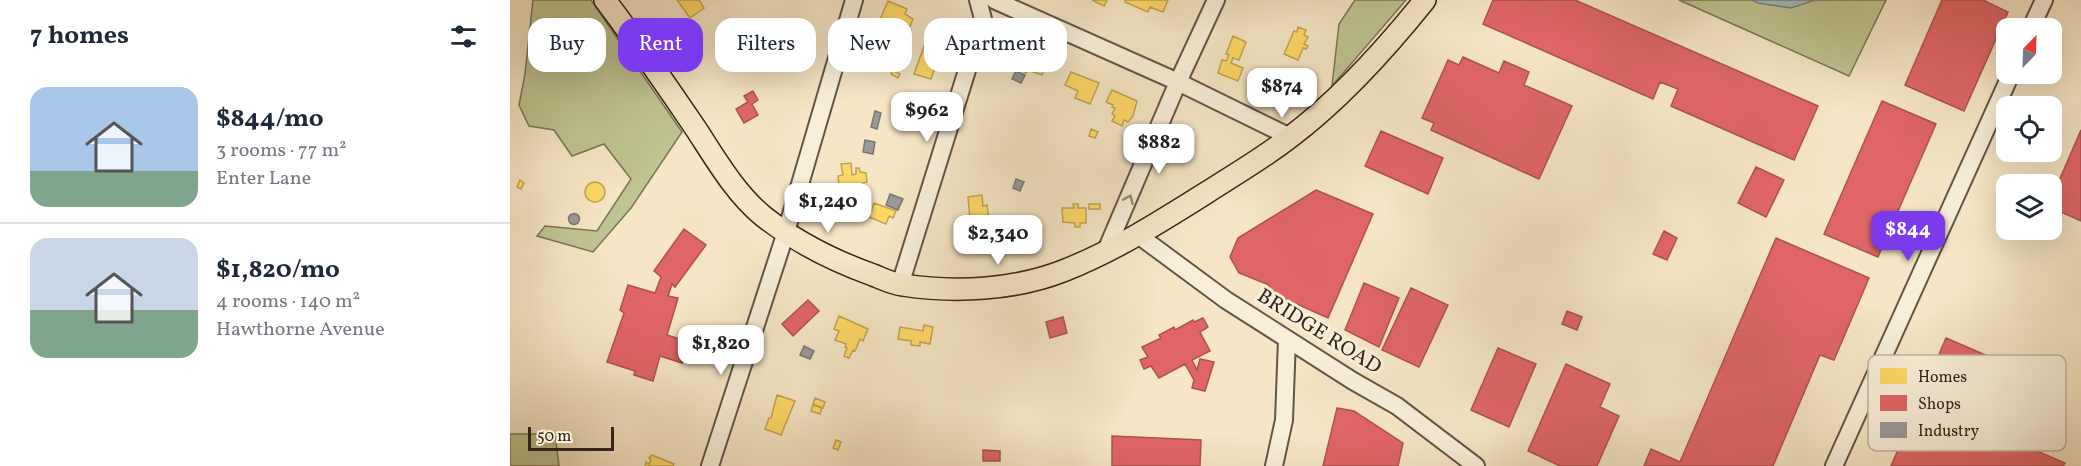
<!DOCTYPE html>
<meta charset="utf-8">
<style>
body{margin:0;font-family:Vollkorn,serif;background:#f6f6f7;color:#1f2937;height:100vh;display:flex;flex-direction:column;font-size:22px;white-space:nowrap}
*{box-sizing:border-box;margin:0}
p{font-size:20px;color:#747a83}
.icon{flex:none;width:33px;height:33px;fill:none;stroke:currentColor;stroke-width:2;stroke-linecap:round;stroke-linejoin:round}
.map{position:relative;flex:1;overflow:hidden}
.drawer{display:flex;flex-direction:column;background:#fff;width:510px}
.drawer>*{flex:none}
.banner{position:absolute;left:18px;top:18px;width:570px;height:54px;display:flex;gap:12px}
.needle{width:39px;rotate:23deg}
.controls{position:absolute;left:1486px;top:18px;display:grid;gap:12px}
.controls a{display:grid;place-items:center;width:66px;height:66px;border-radius:12px;background:#fff;box-shadow:0 6px 24px #0002;font-size:30px}
.scale{position:absolute;left:18px;bottom:15px;width:86px;box-sizing:border-box;padding-left:6px;border:3px solid #35251c;border-top:0;font-size:16px;line-height:21px;white-space:nowrap;color:#35251c;-webkit-text-stroke:4px #f9efd9;paint-order:stroke}
.price{position:absolute;translate:-50% -51px;padding:0 14px;border-radius:12px;background:#fff;color:#222;font-size:20px;line-height:39px;filter:drop-shadow(0 2px 3px #0008)}
.price::after{content:'';position:absolute;left:50%;top:36px;width:18px;height:14px;margin-left:-9px;background:inherit;clip-path:polygon(0 0,100% 0,50% 100%)}
.price.active{background:#7c3aed;color:#fff}
ul{padding:0;list-style:none}
li{display:flex;align-items:center;gap:18px;height:150px;padding:0 30px}
li+li{border-top:2px solid #e0e1e3}
li span{display:grid;place-items:center;flex:none;width:168px;height:120px;border-radius:18px;color:#555}
li>.icon{margin-inline-start:auto}
span .icon{width:72px;height:72px;fill:#fffc;stroke-width:1}
li b{font-size:26px}
h2{display:flex;justify-content:space-between;align-items:center;height:72px;padding:0 30px;font-size:26px}
.tag{padding:0 21px;border-radius:18px;background:#fff;box-shadow:0 6px 24px #0002;font-size:21px;line-height:54px}
.tag.active{background:#7c3aed;color:#fff}
main{display:flex;flex:1;min-height:0}
.map>svg:first-child{display:block}
</style>
<main>
<section class="drawer">
<h2>7 homes<svg class="icon" aria-label="filters" viewBox="0 0 24 24"><path d="M4 7h16M4 17h16"/><circle cx="9" cy="7" r="2"/><circle cx="15" cy="17" r="2"/></svg></h2>
<ul>
<li><span style="background:linear-gradient(#a9c7e8 70%,#7fa58c 0)"><svg class="icon" aria-label="home" viewBox="0 0 24 24"><path d="M3 11l9-7 9 7M6 9v11h12V9"/></svg></span><div><b>$844/mo</b><p>3 rooms · 77 m²</p><p>Enter Lane</p></div></li>
<li><span style="background:linear-gradient(#c9d6e8 60%,#7fa58c 0)"><svg class="icon" aria-label="home" viewBox="0 0 24 24"><path d="M3 11l9-7 9 7M6 9v11h12V9"/></svg></span><div><b>$1,820/mo</b><p>4 rooms · 140 m²</p><p>Hawthorne Avenue</p></div></li>
</ul>
</section>
<div class="map">
<svg width="1571" height="466" viewBox="0 0 1571 466">
<rect width="100%" height="100%" fill="#f6e6c5"/>
<filter id="stains"><feTurbulence type="fractalNoise" baseFrequency=".00333" numOctaves="4"/><feColorMatrix values="0 0 0 0 .2 0 0 0 0 .09 0 0 0 0 .02 0 0 0 .5 -.17"/></filter>
<radialGradient id="worn" r=".72"><stop offset=".6" stop-color="#630" stop-opacity="0"/><stop offset="1" stop-color="#630" stop-opacity=".3"/></radialGradient>
<!-- green -->
<path fill="#c0c492" stroke="#7a7457" stroke-width="1.5" d="M23,0H81L172,132L121,208L83,252L27,236L35,226L87,231L121,179L94,144L62,156L44,130L19,126L9,105L15,74Z
M845,0H896L822,86L829,24Z
M1169,0H1376L1339,76Z
M0,434H45L49,466H0Z"/>
<!-- water -->
<path fill="#a3bcc0" stroke="#77807e" stroke-width="1.5" d="M1242,0H1305L1281,8L1248,3Z"/>
<!-- homes -->
<path fill="#ffd966" stroke="#c2a350" stroke-width="1.5" d="M167,0H189L194,8L180,18Z
M582,0H597L594,6Z
M615,0H658L653,12L640,7L638,12L615,2Z
M378,1L397,9L395,14L403,19L399,29L379,20L377,25L369,22Z
M426,20L439,24L436,32L440,33L436,44H433L421,79L404,74L421,27H424Z
M395,27L401,30L398,36L392,34Z
M788,27L796,30L794,35L798,37L794,44L798,46L796,49L793,48L788,60L774,54L784,31L787,32Z
M353,30L358,31L354,41L350,39Z
M723,36L736,42L729,60L723,58L721,63L733,68L728,81L708,73L712,60L716,61L719,55L716,54Z
M504,49L537,62L532,75L518,70L516,73L498,63Z
M383,70L390,74L388,78L381,74Z
M561,72L589,83L580,104L565,98L568,91L555,85Z
M602,90L627,101L623,116L618,122L614,120L612,126L602,121L605,116L602,114L605,108L602,107L603,105L596,102Z
M391,100L402,105L397,118L386,114Z
M581,129L588,132L585,138L579,136Z
M341,163L342,175L346,174V168H349L350,172L356,173L357,182L349,184V187H344L345,194L330,195L328,176L333,175L331,164Z
M10,180L14,183L11,189L7,187Z
M75 192a10 10 0 1 1 20 0a10 10 0 1 1-20 0Z
M472,195L473,206L477,205L480,229L461,231L458,197Z
M364,203L386,211L383,218L379,216L376,224L359,217Z
M563,204H568V208H576V223H570V227H565V223L553,222L552,208H564Z
M579,204H590V209H579Z
M329,316L358,329L353,341L350,339L345,351L343,350L339,358L334,356L337,348L335,347L336,344L325,340L329,331L324,329Z
M414,325L423,327L420,344L410,342V346L401,345V341L388,339L390,327L413,331Z
M267,395L285,401L271,435L255,429L259,418H261Z
M305,398L315,402L313,408L303,404Z
M303,405L312,408L310,414L301,411Z
M326,440L331,442L328,450L323,448Z
M142,455L164,464L163,466H135L136,462L139,464L141,459L139,458Z"/>
<!-- shops -->
<path fill="#e06666" stroke="#ad5250" stroke-width="1.5" d="M983,0H1065L1308,106L1284,160L1161,106L1168,89L1150,82L1143,99L973,24Z
M1432,0H1473L1498,12L1454,111L1395,85Z
M953,57L989,73L994,61L1019,72L1014,85L1062,106L1029,179L921,130L924,123L912,118L938,60L949,65Z
M243,91L248,100L242,104L248,115L234,123L226,109L238,102L234,96Z
M1372,101L1426,124L1368,257L1314,234Z
M1571,130V221L1542,208V197Z
M871,131L933,158L918,194L855,166Z
M1246,167L1274,180L1256,217L1228,203Z
M806,190L863,214L818,318L760,292L759,285L729,273L720,257L728,238Z
M174,229L196,245L165,287L162,284L158,296L168,298L157,335L179,342L172,363L150,356L143,381L124,375L125,371L97,362L114,313L110,310L118,285L145,293L151,277L144,271Z
M1154,231L1167,238L1157,260L1143,254Z
M1266,238L1359,278L1324,360L1310,355L1263,466H1134L1141,449L1170,462Z
M854,283L889,298L869,347L835,330Z
M901,288L938,305L909,367L872,350Z
M298,300L309,311L283,336L272,324Z
M1057,311L1072,317L1067,330L1052,324Z
M553,317L557,333L540,338L536,322Z
M693,318L698,327L690,332L700,351L682,360L687,370L690,359L704,362L695,391L682,388L684,380L675,364L649,378L641,366L634,369L630,360L638,357L632,347L651,338L649,335L664,327L665,330L683,320L684,322Z
M1436,338L1517,373L1490,435L1555,463L1553,466H1381Z
M988,348L1026,364L999,427L961,410Z
M1056,364L1100,384L1090,407L1109,416L1087,466H1050L1018,451Z
M827,408L844,411L893,443L888,466H813Z
M602,436L691,440L690,466H602Z
M473,450L490,451V461H473Z"/>
<!-- industry -->
<path fill="#999" stroke="#7b7674" stroke-width="1.5" d="M506,71L515,75L511,83L502,79Z
M365,111L371,113L367,129L361,127Z
M355,140L365,142L363,154L353,152Z
M506,179L514,182L510,191L503,188Z
M380,194L393,199L388,210L376,205Z
M58.5 219a5.5 5.5 0 1 1 11 0a5.5 5.5 0 1 1-11 0Z
M294,346L304,351L300,359L290,355Z"/>
<g fill="none" stroke-linecap="round" stroke-linejoin="round">
<!-- minor casing -->
<g stroke="#655546" stroke-width="20">
<path id="minor" d="M484,0L668,82L780,137
M1521,28L1534,0
M628,235L716,300L843,381L887,406L966,466
M595,253L668,82L706,0
M390,285L473,19L468,0
M200,466L276,232L344,0
M764,466L774,420L777,339
M1324,466L1501,74"/>
</g>
<!-- major casing -->
<g stroke="#35251c" stroke-width="24">
<path id="major" d="M95,0C127,42 156,85 186,129C205,158 225,193 253,216C286,242 324,261 363,275C373,279 383,284 393,285C445,293 504,290 553,271C604,251 650,222 696,193C724,175 753,158 779,138C831,99 875,50 915,0"/>
</g>
<!-- minor -->
<use href="#minor" stroke="#f9efd9" stroke-width="16"/>
<!-- major -->
<use href="#major" stroke="#f6e6c5" stroke-width="21"/>
</g>
<!-- one-way arrows -->
<defs><path id="oneway-chevron" d="M-2-3.5L2.5 0L-2 3.5" fill="none" stroke-width="1.6" stroke-linecap="round" stroke-linejoin="round" transform="scale(1.5)"/></defs>
<use stroke="#978a7a" href="#oneway-chevron" transform="translate(619 199) rotate(-66)"/>
<g text-anchor="middle" dominant-baseline="central" stroke-width="6" stroke-linejoin="round" paint-order="stroke">
<!-- street labels -->
<g font-size="21" fill="#35251c" stroke="#f9efd9">
<text transform="translate(809 332) rotate(32)">BRIDGE ROAD</text>
</g>
</g>
<!-- legend -->
<rect x="1358" y="355" width="198" height="96" rx="9" fill="#f9efd9" stroke="#beb2a0" stroke-width="1.5"/>
<rect x="1370" y="368" width="27" height="16" fill="#ffd966"/>
<rect x="1370" y="395" width="27" height="16" fill="#e06666"/>
<rect x="1370" y="422" width="27" height="16" fill="#999"/>
<g font-size="16" fill="#35251c">
<text x="1408" y="382">Homes</text>
<text x="1408" y="409">Shops</text>
<text x="1408" y="436">Industry</text>
</g>
<rect width="100%" height="100%" filter="url(#stains)"/>
<rect width="100%" height="100%" fill="url(#worn)"/>
</svg>
<div class="controls">
<a><svg class="needle" viewBox="-14 -14 28 28"><path d="M0-13l5 13h-10z" fill="#e53935"/><path d="M0 13l5-13h-10z" fill="#747a83"/></svg></a>
<a><svg class="icon" aria-label="locate" viewBox="0 0 24 24"><circle cx="12" cy="12" r="6"/><path d="M12 2v4M12 18v4M2 12h4M18 12h4"/></svg></a>
<a><svg class="icon" aria-label="layers" viewBox="0 0 24 24"><path d="M12 4l9 5-9 5-9-5zM3 14l9 5 9-5"/></svg></a>
</div>
<div class="scale">50 m</div>
<b class="price" style="left:772px;top:119px">$874</b>
<b class="price" style="left:417px;top:143px">$962</b>
<b class="price" style="left:649px;top:175px">$882</b>
<b class="price" style="left:318px;top:234px">$1,240</b>
<b class="price active" style="left:1398px;top:262px">$844</b>
<b class="price" style="left:488px;top:266px">$2,340</b>
<b class="price" style="left:211px;top:376px">$1,820</b>
<div class="banner">
<a class="tag">Buy</a>
<a class="tag active">Rent</a>
<a class="tag">Filters</a>
<a class="tag">New</a>
<a class="tag">Apartment</a>
</div>
</div>
</main>
